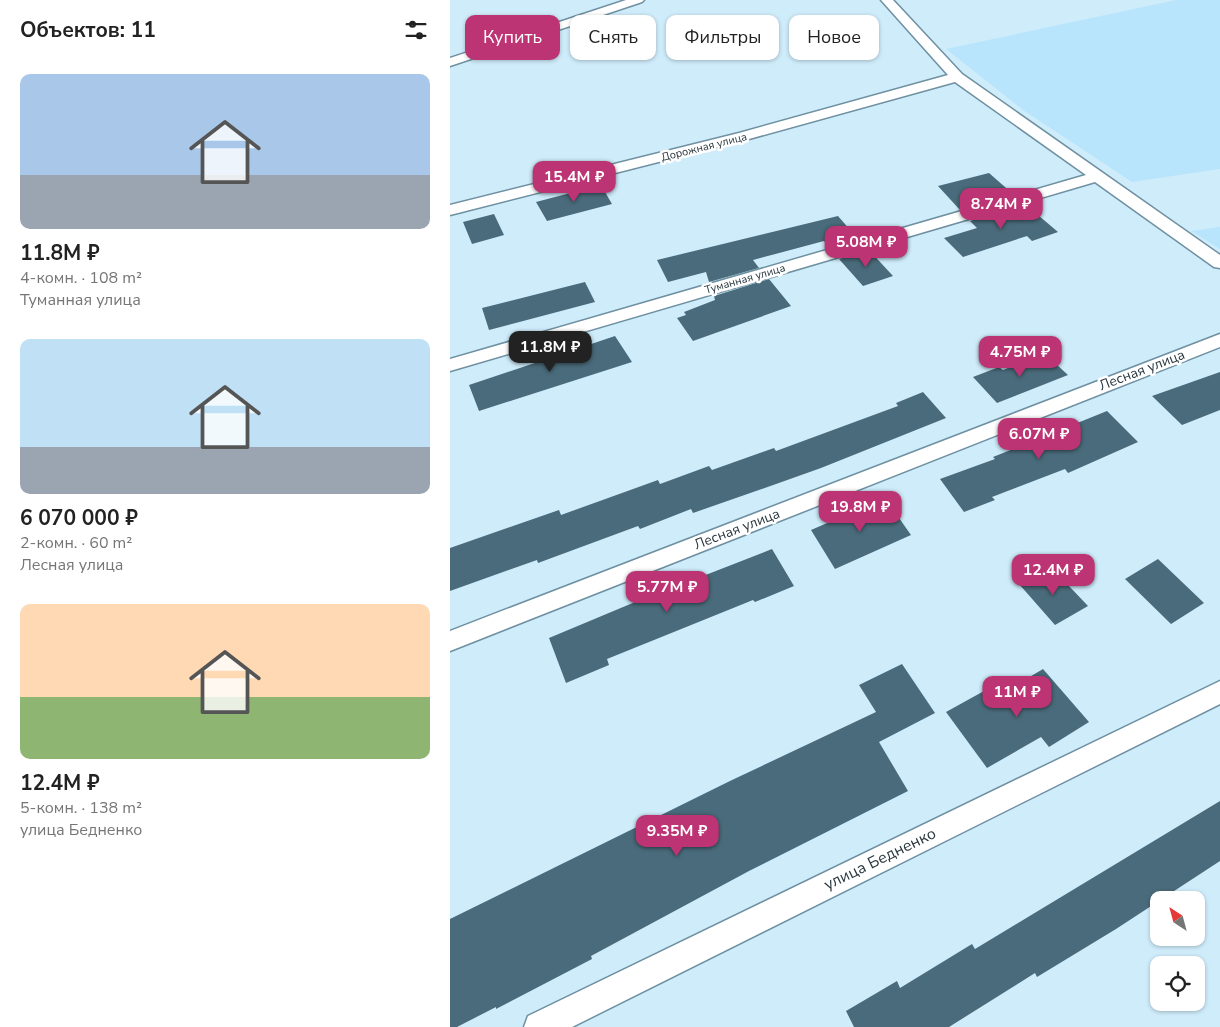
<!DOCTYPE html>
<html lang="ru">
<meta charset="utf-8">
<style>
body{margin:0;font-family:"Nunito Sans",sans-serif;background:#f6f6f6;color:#222;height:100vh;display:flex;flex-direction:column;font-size:19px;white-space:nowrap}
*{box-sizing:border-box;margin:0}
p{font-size:16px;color:#767676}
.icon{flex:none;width:28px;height:28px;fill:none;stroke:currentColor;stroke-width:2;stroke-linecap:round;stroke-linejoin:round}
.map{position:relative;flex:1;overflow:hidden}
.details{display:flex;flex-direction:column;background:#fff;width:450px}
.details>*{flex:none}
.top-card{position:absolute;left:15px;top:15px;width:475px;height:45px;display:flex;gap:10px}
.needle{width:32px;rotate:324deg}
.tools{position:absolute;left:700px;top:891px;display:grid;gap:10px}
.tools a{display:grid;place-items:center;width:55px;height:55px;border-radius:10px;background:#fff;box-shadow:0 1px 4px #0004;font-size:25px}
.price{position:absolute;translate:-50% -42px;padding:0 11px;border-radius:10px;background:#bc3473;color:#fff;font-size:16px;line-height:32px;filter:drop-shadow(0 1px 2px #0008)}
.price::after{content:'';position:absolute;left:50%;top:30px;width:15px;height:11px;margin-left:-8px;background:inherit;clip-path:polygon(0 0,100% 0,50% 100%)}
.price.selected{background:#222;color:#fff}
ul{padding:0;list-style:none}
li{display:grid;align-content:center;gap:10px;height:265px;padding:0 20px}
li span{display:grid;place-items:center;height:155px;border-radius:10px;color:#555}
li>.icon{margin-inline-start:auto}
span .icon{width:90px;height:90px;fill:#fffc;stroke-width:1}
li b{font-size:21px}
h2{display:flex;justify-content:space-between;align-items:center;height:60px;padding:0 20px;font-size:21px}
.tag{padding:0 18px;border-radius:10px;background:#fff;box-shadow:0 1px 4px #0004;font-size:18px;line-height:45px}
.tag.selected{background:#bc3473;color:#fff}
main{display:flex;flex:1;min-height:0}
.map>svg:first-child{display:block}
</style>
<main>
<section class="details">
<h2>Объектов: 11<svg class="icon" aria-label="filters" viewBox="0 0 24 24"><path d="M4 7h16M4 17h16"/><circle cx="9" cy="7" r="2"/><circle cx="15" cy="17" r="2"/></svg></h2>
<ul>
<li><span style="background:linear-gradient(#a9c7e8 65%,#9aa5b1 0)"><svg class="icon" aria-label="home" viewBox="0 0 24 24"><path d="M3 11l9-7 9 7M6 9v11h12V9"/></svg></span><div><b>11.8M ₽</b><p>4-комн. · 108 m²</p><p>Туманная улица</p></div></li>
<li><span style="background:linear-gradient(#bfe0f5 70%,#9aa5b1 0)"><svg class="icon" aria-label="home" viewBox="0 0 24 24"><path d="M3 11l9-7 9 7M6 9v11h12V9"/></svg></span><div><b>6 070 000 ₽</b><p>2-комн. · 60 m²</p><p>Лесная улица</p></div></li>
<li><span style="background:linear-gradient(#ffd9b3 60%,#8fb573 0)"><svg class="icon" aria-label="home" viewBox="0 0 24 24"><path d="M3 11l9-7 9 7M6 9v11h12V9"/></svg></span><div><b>12.4M ₽</b><p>5-комн. · 138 m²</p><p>улица Бедненко</p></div></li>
</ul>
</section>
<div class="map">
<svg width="770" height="1027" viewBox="0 0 770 1027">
<rect width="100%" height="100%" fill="#cfecfb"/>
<!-- built -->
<path fill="#b8e5fc" d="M726,0H770V169L682,182L573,110L496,49Z
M770,227V249L741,231Z"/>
<!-- building -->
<path fill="#4a6b7b" d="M539,173L563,194L510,210L488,186Z
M151,185L162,204L97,221L86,202Z
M575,204L608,232L582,241L577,236L513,257L494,238L527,228L520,221Z
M44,214L54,235L22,244L13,222Z
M388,216L408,239L379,247L374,241L303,260L309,268L259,282L256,272L218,282L207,260Z
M419,250L443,276L413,286L389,259Z
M319,279L341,306L243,341L227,318L236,315L234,312L265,300L264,296Z
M135,282L145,302L39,330L32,308Z
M165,336L182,362L29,411L19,385Z
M594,353L618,375L547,403L523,377L549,367L553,370Z
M770,372V410L732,425L702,396Z
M473,392L496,418L371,468L306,491L243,513L241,509L190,529L188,526L88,563L87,560L0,591V548L109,510L111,515L208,480L210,484L259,466L262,470L324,448L326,451L448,406L446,403Z
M657,411L688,442L618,473L615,469L542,497L545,500L514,512L490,479L545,459L543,457Z
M435,498L461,535L385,569L361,530Z
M322,549L344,586L305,602L303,600L157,659L159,665L116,683L99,638L252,574L253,576Z
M708,559L754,603L721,624L675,579Z
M601,567L638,606L605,625L569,584Z
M452,664L485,713L429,742L458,791L299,871L141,956L142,959L46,1009V1007L7,1027H0V919L282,780L426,712L409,685Z
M593,669L639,722L599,747L591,737L537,768L496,712L534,691L541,700Z
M770,801V861L666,929L587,977L585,973L499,1027H404L396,1011L447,981L450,988L522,944L525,949Z"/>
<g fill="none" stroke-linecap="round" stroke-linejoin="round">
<!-- minor casing -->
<g stroke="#6e90a1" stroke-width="3">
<path id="minor" d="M176,0H194L192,2L0,66V58Z
M431,0H443L512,74L770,255V268L764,267L645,182L0,371V359L636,175L505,82L299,139L0,215V205L289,133L498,75Z
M770,334V347L0,651V631Z
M770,681V704L122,1027H74L78,1016Z"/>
</g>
<!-- minor -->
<use href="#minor" fill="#fff" fill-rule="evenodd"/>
</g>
<g text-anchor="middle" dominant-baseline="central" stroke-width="5" stroke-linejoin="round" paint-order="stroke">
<!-- far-street labels -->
<g font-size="11" fill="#29373e" stroke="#fff">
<text transform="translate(254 147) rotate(-14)">Дорожная улица</text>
<text transform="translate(295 279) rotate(-16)">Туманная улица</text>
</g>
<!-- street labels -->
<g font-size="14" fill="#29373e" stroke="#fff">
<text transform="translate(692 370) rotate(-21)">Лесная улица</text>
<text transform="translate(287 529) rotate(-21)">Лесная улица</text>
</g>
<!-- near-street labels -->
<g font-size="16" fill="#29373e" stroke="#fff">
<text transform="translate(430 859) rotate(-26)">улица Бедненко</text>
</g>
</g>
</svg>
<div class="tools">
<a><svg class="needle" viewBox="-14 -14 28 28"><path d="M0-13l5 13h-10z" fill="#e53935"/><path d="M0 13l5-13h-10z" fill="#767676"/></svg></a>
<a><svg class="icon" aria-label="locate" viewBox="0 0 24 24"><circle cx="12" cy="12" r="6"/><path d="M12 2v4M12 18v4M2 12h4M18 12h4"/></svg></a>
</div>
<b class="price" style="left:124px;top:203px">15.4M ₽</b>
<b class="price" style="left:551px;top:230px">8.74M ₽</b>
<b class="price" style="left:416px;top:268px">5.08M ₽</b>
<b class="price selected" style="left:100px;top:373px">11.8M ₽</b>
<b class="price" style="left:570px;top:378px">4.75M ₽</b>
<b class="price" style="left:589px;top:460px">6.07M ₽</b>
<b class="price" style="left:410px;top:533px">19.8M ₽</b>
<b class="price" style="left:603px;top:596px">12.4M ₽</b>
<b class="price" style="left:217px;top:613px">5.77M ₽</b>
<b class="price" style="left:567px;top:718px">11M ₽</b>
<b class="price" style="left:227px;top:857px">9.35M ₽</b>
<div class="top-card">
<a class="tag selected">Купить</a>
<a class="tag">Снять</a>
<a class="tag">Фильтры</a>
<a class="tag">Новое</a>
</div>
</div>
</main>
